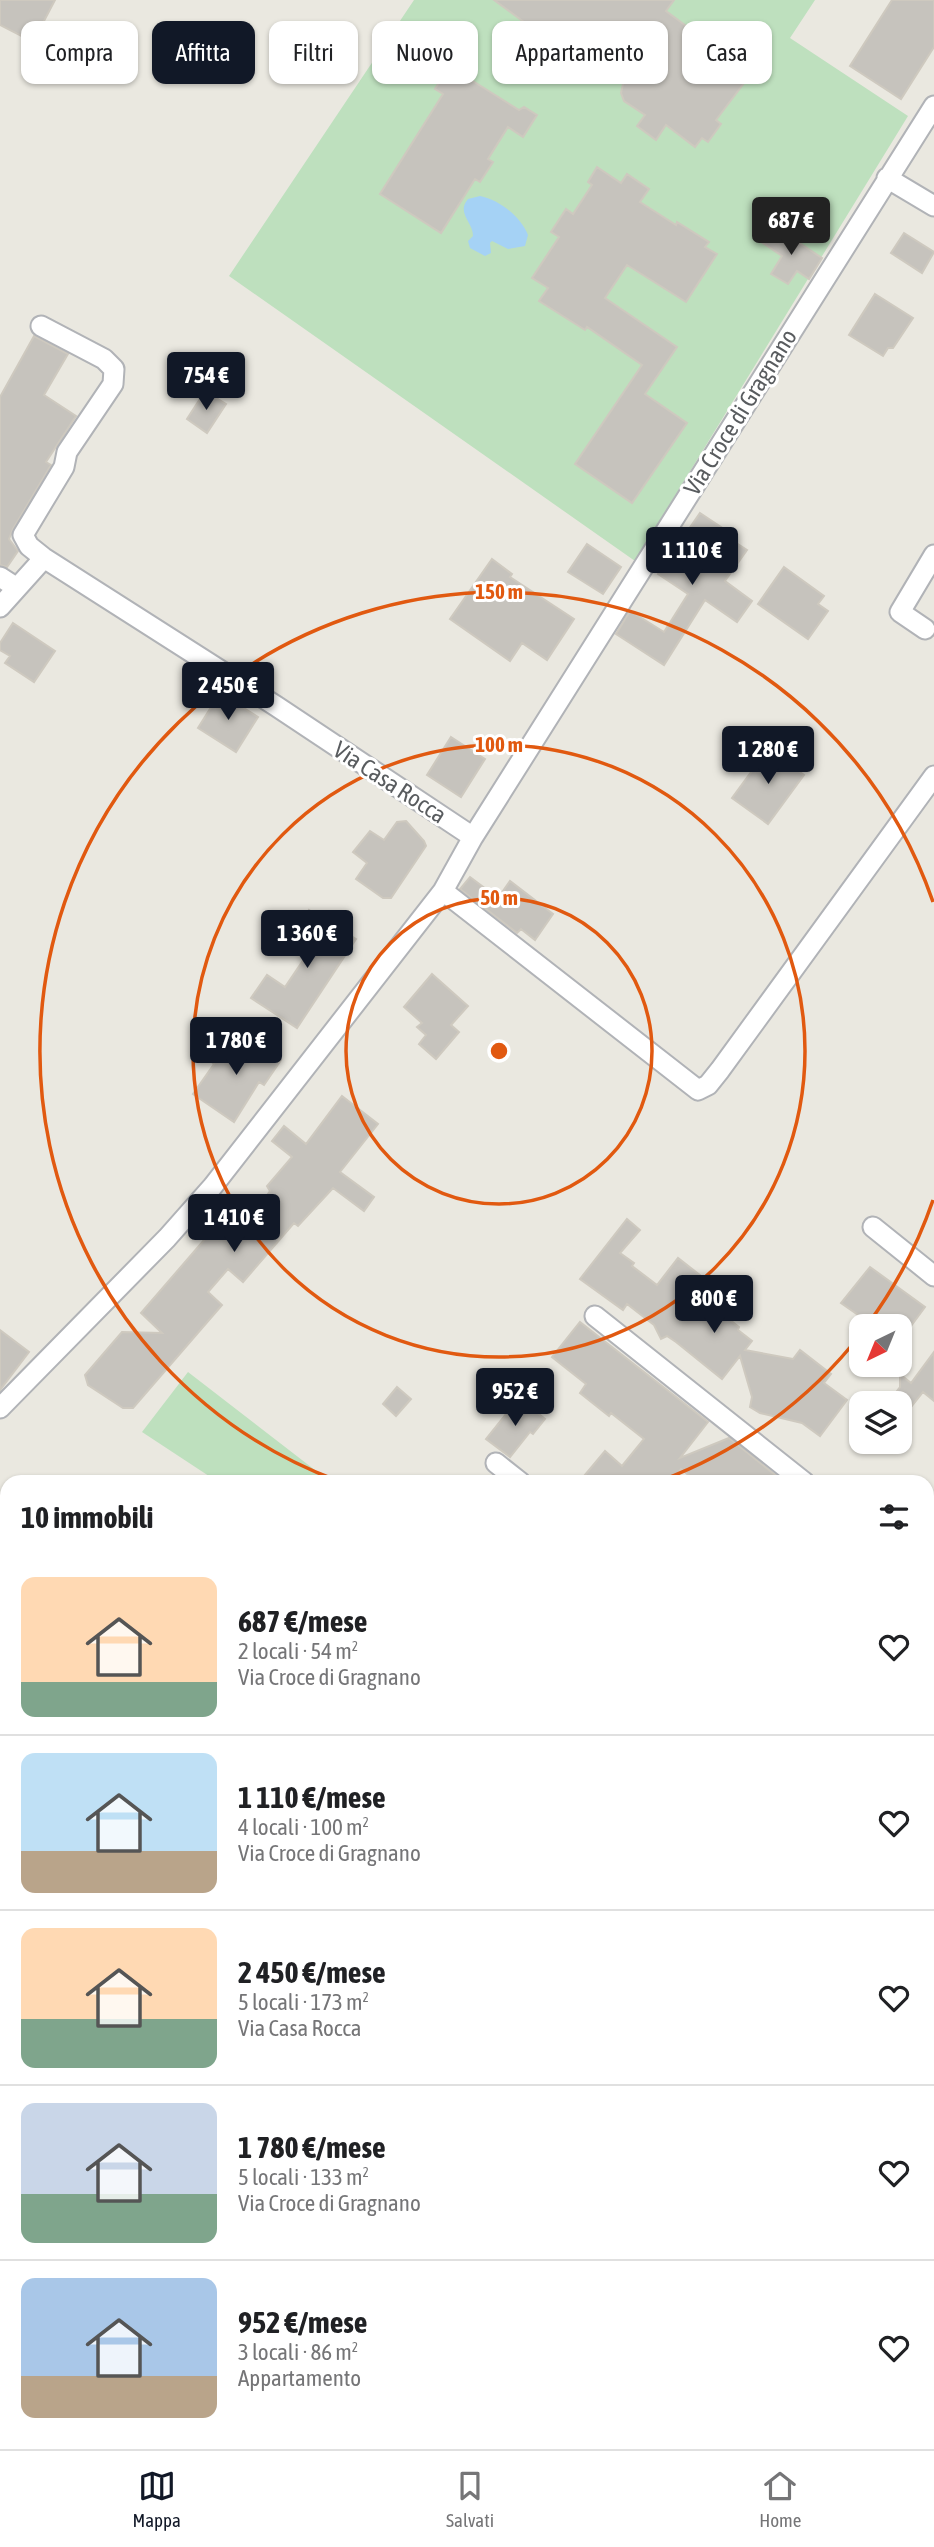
<!DOCTYPE html>
<html lang="it">
<meta charset="utf-8">
<style>
body{margin:0;font-family:"Asap Condensed",sans-serif;background:#f6f6f6;color:#202124;height:100vh;display:flex;flex-direction:column;font-size:26px;white-space:nowrap}
*{box-sizing:border-box;margin:0}
p{font-size:23px;color:#757577}
.icon{flex:none;width:38px;height:38px;fill:none;stroke:currentColor;stroke-width:2;stroke-linecap:round;stroke-linejoin:round}
.map{position:relative;flex:1;overflow:hidden}
.side{position:absolute;left:0px;top:1475px;width:934px;height:975px;display:flex;flex-direction:column;background:#fff;border-radius:21px 21px 0 0;box-shadow:0 2px 5px #0004}
.side>*{flex:none}
.banner{position:absolute;left:21px;top:21px;width:892px;height:63px;display:flex;gap:14px}
.needle{width:46px;rotate:223deg}
.controls{position:absolute;left:849px;top:1314px;display:grid;gap:14px}
.controls a{display:grid;place-items:center;width:63px;height:63px;border-radius:14px;background:#fff;box-shadow:0 2px 5px #0004;font-size:35px}
.price{position:absolute;translate:-50% -60px;padding:0 16px;border-radius:7px;background:#111827;color:#fff;font-size:23px;line-height:46px;filter:drop-shadow(0 2px 4px #0008)}
.price::after{content:'';position:absolute;left:50%;top:42px;width:21px;height:16px;margin-left:-10px;background:inherit;clip-path:polygon(0 0,100% 0,50% 100%)}
.price.selected{background:#222;color:#fff}
ul{padding:0;list-style:none}
li{display:flex;align-items:center;gap:21px;height:175px;padding:0 21px}
li+li{border-top:2px solid #e0e0e0}
li span{display:grid;place-items:center;flex:none;width:196px;height:140px;border-radius:14px;color:#555}
li>.icon{margin-inline-start:auto}
span .icon{width:84px;height:84px;fill:#fffc;stroke-width:1}
li b{font-size:30px}
h2{display:flex;justify-content:space-between;align-items:center;height:84px;padding:0 21px;font-size:30px}
.tag{padding:0 24px;border-radius:14px;background:#fff;box-shadow:0 2px 5px #0004;font-size:24px;line-height:63px}
.tag.selected{background:#111827;color:#fff}
.tabs{display:flex;justify-content:space-around;align-items:center;height:98px;border-top:2px solid #e0e0e0;background:#fff;font-size:19px;color:#757577}
.tabs a{display:grid;justify-items:center;gap:4px}
.tabs .selected{color:#111827}
.map>svg:first-child{display:block}
</style>
<div class="map">
<svg width="934" height="2449" viewBox="0 0 934 2449">
<rect width="100%" height="100%" fill="#eae8e0"/>
<!-- green -->
<path fill="#bee0be" d="M414,0H815L790,38L908,116L635,561L229,276Z
M188,1372L324,1477L319,1482H218L142,1432Z"/>
<!-- water -->
<path fill="#a5d2f5" d="M480,196C500,200 521,217 528,235L525,246L508,249L492,241L490,243L491,253L485,256L470,248L468,241L473,236C473,222 456,213 468,199Z"/>
<!-- building -->
<path fill="#c6c3bd" stroke="#cec9bf" stroke-width="2" d="M0,0H55L33,42L0,25Z
M494,0H674L666,11L751,74L716,120L721,124L708,142L702,138L695,147L666,125L656,140L637,126L645,115L624,101L621,93L623,84L582,54L568,73L546,57L555,45Z
M892,0H934V47L901,99L850,66Z
M449,66L519,110L524,107L537,115L523,137L508,127L488,159L493,162L480,182L475,179L441,233L380,194L443,94L435,89Z
M597,167L621,183L627,174L649,189L640,202L676,225L677,222L709,242L705,247L717,254L686,302L627,265L605,298L677,347L645,394L687,423L632,503L575,464L642,365L587,327L585,330L539,301L548,288L532,278L559,237L551,232L566,209L573,214L592,185L588,182Z
M769,227L787,239L789,236L822,258L809,279L797,271L788,284L771,274L782,256L760,241Z
M904,233L934,252L922,273L891,253Z
M875,294L913,318L893,348H888L883,356L849,335Z
M34,336L68,354L44,395L76,416L46,462L51,465L13,529L9,539L18,551L7,567L0,565V397Z
M205,391L226,404L207,433L187,419Z
M700,513L733,535L730,539L747,550L725,581L752,601L737,622L705,600L664,665L616,634L630,611L664,632L688,594L658,574Z
M587,544L621,567L603,594L568,572Z
M492,559L512,574L510,577L574,619L547,660L522,643L510,661L450,619Z
M784,567L824,596L818,604L828,611L808,639L758,604Z
M13,623L55,651L34,682L5,663L10,656L0,650V643Z
M220,693L258,717L236,752L198,728Z
M451,737L485,759L461,797L427,775Z
M768,749L804,775L768,824L732,798Z
M406,821L424,841L426,846L391,898H383L356,879L367,863L353,852L370,831L384,840L397,822Z
M470,877L498,898L510,881L553,914L535,940L521,929L517,933L460,889Z
M309,910L356,939L297,1028L251,998L267,975L285,987L310,950L292,939Z
M432,974L468,1006L451,1025L459,1032L436,1059L419,1044L426,1035L417,1027L422,1023L404,1007Z
M244,1036L281,1060L264,1085L259,1082L234,1122L193,1094L214,1064L211,1061L224,1041L236,1048Z
M342,1096L378,1124L340,1172L374,1197L364,1211L333,1188L298,1226L294,1223L243,1282L228,1269L208,1292L222,1305L133,1408H123L88,1385L85,1375L122,1332L162,1333L141,1313L230,1210L248,1225L268,1201L265,1198L270,1191L267,1186L292,1157L272,1141L284,1126L306,1144Z
M627,1219L640,1230L620,1253L634,1263L632,1266L657,1285L678,1258L714,1286L704,1299L739,1327L738,1330L752,1341L745,1350L793,1359L800,1350L831,1374L824,1383L847,1400L820,1436L802,1423L760,1413L750,1407L752,1397L740,1356L722,1379L676,1342L667,1336L661,1339L654,1325L627,1304L623,1310L580,1279Z
M870,1267L925,1307L911,1326H874L841,1303Z
M580,1322L708,1422L680,1458L729,1438L784,1482H697L681,1469L671,1482H579L605,1451L622,1466L644,1439L611,1413L609,1416L580,1393L586,1384L552,1357Z
M0,1330L29,1352L0,1390Z
M934,1352V1401L923,1392L900,1421V1404H887L900,1387V1374L911,1383Z
M397,1387L411,1399L396,1416L383,1404Z
M519,1398L545,1419L533,1434L530,1432L510,1457L486,1439Z"/>
<g fill="none" stroke-linecap="round" stroke-linejoin="round">
<!-- minor casing -->
<g stroke="#b1b3b7" stroke-width="23">
<path id="minor" d="M887,178L934,206
M41,326L104,359L114,369L113,384L67,452L64,467L23,535L29,546L44,558L276,706L473,837
M0,577L17,588
M0,607L44,558
M925,629L900,612L934,555
M443,891L698,1090L708,1085L720,1070L934,776
M873,1227L934,1276
M595,1316L804,1482
M0,1408L167,1238L213,1186L443,891L473,837L934,106
M496,1463L520,1482
M928,1581L934,1586
M928,1707L934,1699
M201,2449L207,2443"/>
</g>
<!-- minor -->
<use href="#minor" stroke="#fff" stroke-width="19"/>
</g>
<!-- distance rings -->
<g fill="none" stroke="#e15910" stroke-width="3.5">
<circle cx="499" cy="1051" r="153"/>
<circle cx="499" cy="1051" r="306"/>
<path d="M933 1200A459 459 0 0 1 868 1324M861 1334A459 459 0 0 1 660 1481M338 1481A459 459 0 1 1 933 902"/>
</g>
<g text-anchor="middle" dominant-baseline="central" stroke-width="6" stroke-linejoin="round" paint-order="stroke">
<!-- street labels -->
<g font-size="24" fill="#595c5f" stroke="#fff">
<text transform="translate(740 412) rotate(-58)">Via Croce di Gragnano</text>
<text transform="translate(390 782) rotate(33)">Via Casa Rocca</text>
</g>
</g>
<circle cx="499" cy="1051" r="10" fill="#e15910" stroke="#fff" stroke-width="3.5"/>
<g font-size="21" text-anchor="middle" font-weight="bold" fill="#e15910" stroke="#fff" stroke-width="6" stroke-linejoin="round" paint-order="stroke">
<text x="499" y="599">150 m</text>
<text x="499" y="752">100 m</text>
<text x="499" y="905">50 m</text>
</g>
</svg>
<div class="controls">
<a><svg class="needle" viewBox="-14 -14 28 28"><path d="M0-13l5 13h-10z" fill="#e53935"/><path d="M0 13l5-13h-10z" fill="#757577"/></svg></a>
<a><svg class="icon" aria-label="layers" viewBox="0 0 24 24"><path d="M12 4l9 5-9 5-9-5zM3 14l9 5 9-5"/></svg></a>
</div>
<b class="price selected" style="left:791px;top:257px">687 €</b>
<b class="price" style="left:206px;top:412px">754 €</b>
<b class="price" style="left:692px;top:587px">1 110 €</b>
<b class="price" style="left:228px;top:722px">2 450 €</b>
<b class="price" style="left:768px;top:786px">1 280 €</b>
<b class="price" style="left:307px;top:970px">1 360 €</b>
<b class="price" style="left:236px;top:1077px">1 780 €</b>
<b class="price" style="left:234px;top:1254px">1 410 €</b>
<b class="price" style="left:714px;top:1335px">800 €</b>
<b class="price" style="left:515px;top:1428px">952 €</b>
<div class="banner">
<a class="tag">Compra</a>
<a class="tag selected">Affitta</a>
<a class="tag">Filtri</a>
<a class="tag">Nuovo</a>
<a class="tag">Appartamento</a>
<a class="tag">Casa</a>
</div>
<section class="side">
<h2>10 immobili<svg class="icon" aria-label="filters" viewBox="0 0 24 24"><path d="M4 7h16M4 17h16"/><circle cx="9" cy="7" r="2"/><circle cx="15" cy="17" r="2"/></svg></h2>
<ul>
<li><span style="background:linear-gradient(#ffd9b3 75%,#7fa58c 0)"><svg class="icon" aria-label="home" viewBox="0 0 24 24"><path d="M3 11l9-7 9 7M6 9v11h12V9"/></svg></span><div><b>687 €/mese</b><p>2 locali · 54 m²</p><p>Via Croce di Gragnano</p></div><svg class="icon" aria-label="heart" viewBox="0 0 24 24"><path d="M12 20l-8-8c-3-5 5-10 8-4 3-6 11-1 8 4z"/></svg></li>
<li><span style="background:linear-gradient(#bfe0f5 70%,#b9a48a 0)"><svg class="icon" aria-label="home" viewBox="0 0 24 24"><path d="M3 11l9-7 9 7M6 9v11h12V9"/></svg></span><div><b>1 110 €/mese</b><p>4 locali · 100 m²</p><p>Via Croce di Gragnano</p></div><svg class="icon" aria-label="heart" viewBox="0 0 24 24"><path d="M12 20l-8-8c-3-5 5-10 8-4 3-6 11-1 8 4z"/></svg></li>
<li><span style="background:linear-gradient(#ffd9b3 65%,#7fa58c 0)"><svg class="icon" aria-label="home" viewBox="0 0 24 24"><path d="M3 11l9-7 9 7M6 9v11h12V9"/></svg></span><div><b>2 450 €/mese</b><p>5 locali · 173 m²</p><p>Via Casa Rocca</p></div><svg class="icon" aria-label="heart" viewBox="0 0 24 24"><path d="M12 20l-8-8c-3-5 5-10 8-4 3-6 11-1 8 4z"/></svg></li>
<li><span style="background:linear-gradient(#c9d6e8 65%,#7fa58c 0)"><svg class="icon" aria-label="home" viewBox="0 0 24 24"><path d="M3 11l9-7 9 7M6 9v11h12V9"/></svg></span><div><b>1 780 €/mese</b><p>5 locali · 133 m²</p><p>Via Croce di Gragnano</p></div><svg class="icon" aria-label="heart" viewBox="0 0 24 24"><path d="M12 20l-8-8c-3-5 5-10 8-4 3-6 11-1 8 4z"/></svg></li>
<li><span style="background:linear-gradient(#a9c7e8 70%,#b9a48a 0)"><svg class="icon" aria-label="home" viewBox="0 0 24 24"><path d="M3 11l9-7 9 7M6 9v11h12V9"/></svg></span><div><b>952 €/mese</b><p>3 locali · 86 m²</p><p>Appartamento</p></div><svg class="icon" aria-label="heart" viewBox="0 0 24 24"><path d="M12 20l-8-8c-3-5 5-10 8-4 3-6 11-1 8 4z"/></svg></li>
</ul>
</section>
</div>
<nav class="tabs">
<a class="selected"><svg class="icon" aria-label="map" viewBox="0 0 24 24"><path d="M3 6l6-2 6 2 6-2v14l-6 2-6-2-6 2zM9 4v14M15 6v14"/></svg>Mappa</a>
<a><svg class="icon" aria-label="saved" viewBox="0 0 24 24"><path d="M7 4h10v16l-5-4-5 4z"/></svg>Salvati</a>
<a><svg class="icon" aria-label="home" viewBox="0 0 24 24"><path d="M3 11l9-7 9 7M6 9v11h12V9"/></svg>Home</a>
</nav>
